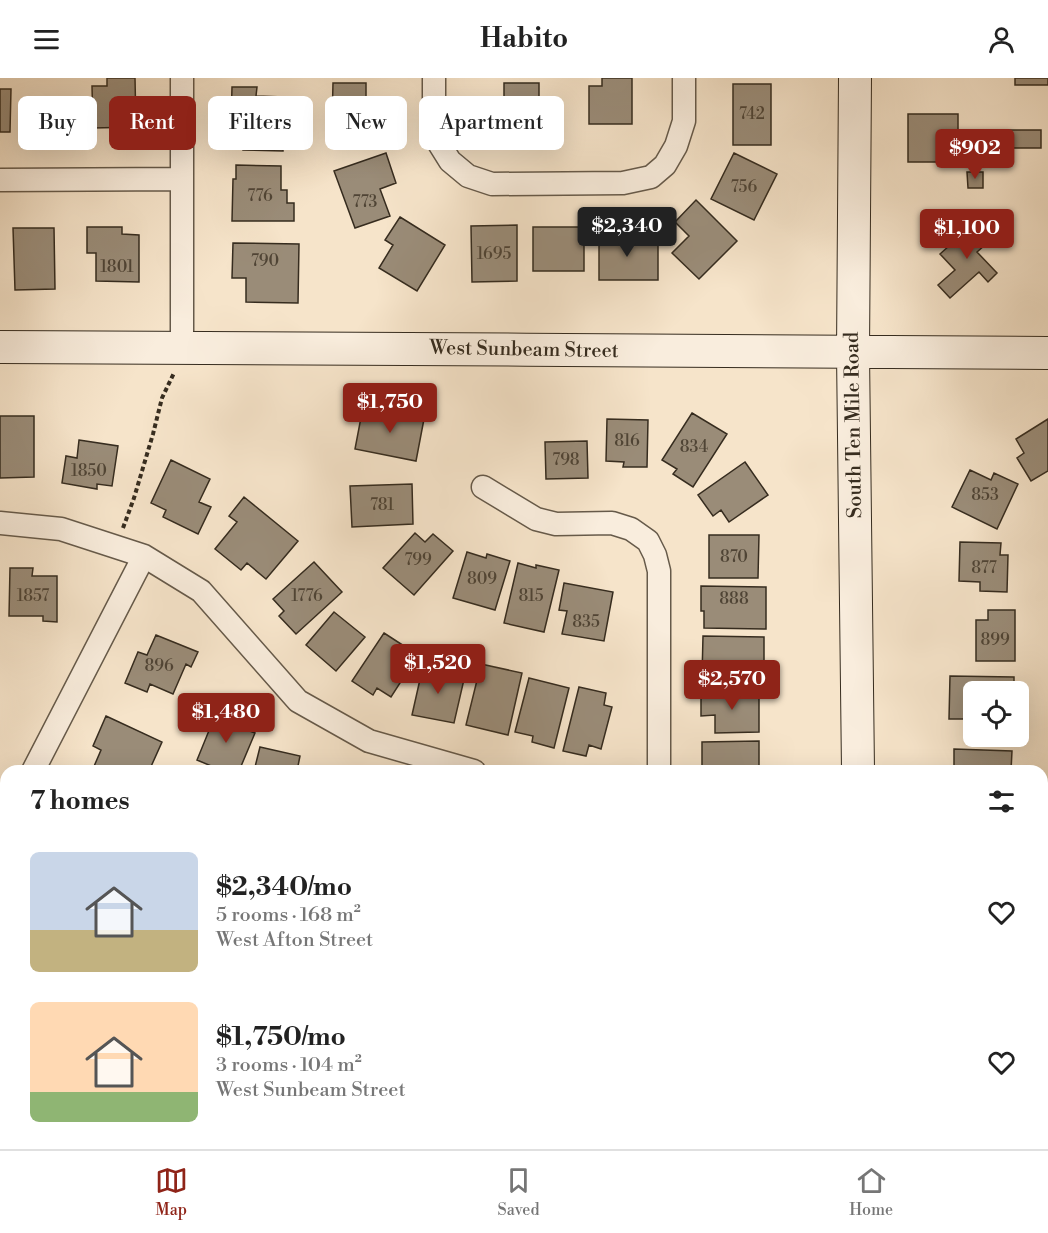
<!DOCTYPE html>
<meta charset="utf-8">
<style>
body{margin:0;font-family:"Libre Bodoni",serif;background:#f6f6f6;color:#222;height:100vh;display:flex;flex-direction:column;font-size:22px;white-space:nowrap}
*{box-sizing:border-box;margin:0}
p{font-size:20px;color:#767676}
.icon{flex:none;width:33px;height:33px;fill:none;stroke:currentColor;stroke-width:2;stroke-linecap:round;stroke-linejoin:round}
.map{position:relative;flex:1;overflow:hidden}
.drawer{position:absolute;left:0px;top:687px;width:1048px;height:384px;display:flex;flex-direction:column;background:#fff;border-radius:18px 18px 0 0;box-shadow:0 6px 24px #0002}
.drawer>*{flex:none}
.hud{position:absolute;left:18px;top:18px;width:600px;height:54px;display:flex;gap:12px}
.tools{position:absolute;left:963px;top:603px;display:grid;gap:12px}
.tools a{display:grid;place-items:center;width:66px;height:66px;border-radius:9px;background:#fff;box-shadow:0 6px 24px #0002;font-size:30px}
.price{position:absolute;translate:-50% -51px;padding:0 14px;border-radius:6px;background:#8f2418;color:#fff;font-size:20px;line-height:39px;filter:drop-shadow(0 2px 3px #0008)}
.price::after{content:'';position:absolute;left:50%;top:36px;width:18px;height:14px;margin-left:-9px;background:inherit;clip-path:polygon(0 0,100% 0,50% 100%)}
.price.current{background:#222;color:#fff}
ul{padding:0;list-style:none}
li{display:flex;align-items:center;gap:18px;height:150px;padding:0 30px}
li span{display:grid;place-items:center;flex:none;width:168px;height:120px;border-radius:9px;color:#555}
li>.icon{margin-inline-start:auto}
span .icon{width:72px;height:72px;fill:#fffc;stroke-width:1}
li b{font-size:26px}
h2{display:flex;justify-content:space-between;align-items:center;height:72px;padding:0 30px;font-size:26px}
.chip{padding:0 21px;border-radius:9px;background:#fff;box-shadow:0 6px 24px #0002;font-size:21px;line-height:54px}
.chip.current{background:#8f2418;color:#fff}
header{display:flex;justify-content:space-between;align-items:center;height:78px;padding:0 30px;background:#fff;font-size:27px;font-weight:700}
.menu{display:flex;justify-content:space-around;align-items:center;height:84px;border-top:2px solid #e0e0e0;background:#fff;font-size:16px;color:#767676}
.menu a{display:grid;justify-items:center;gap:3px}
.menu .current{color:#8f2418}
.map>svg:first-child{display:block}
</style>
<header><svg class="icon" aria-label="menu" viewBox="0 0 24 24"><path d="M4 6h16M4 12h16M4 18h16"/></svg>Habito<svg class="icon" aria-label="person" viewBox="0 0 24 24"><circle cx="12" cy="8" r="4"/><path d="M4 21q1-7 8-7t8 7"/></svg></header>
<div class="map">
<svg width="1048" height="1071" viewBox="0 0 1048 1071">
<rect width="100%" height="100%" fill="#f6e4ca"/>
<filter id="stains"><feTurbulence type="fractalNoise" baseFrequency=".00333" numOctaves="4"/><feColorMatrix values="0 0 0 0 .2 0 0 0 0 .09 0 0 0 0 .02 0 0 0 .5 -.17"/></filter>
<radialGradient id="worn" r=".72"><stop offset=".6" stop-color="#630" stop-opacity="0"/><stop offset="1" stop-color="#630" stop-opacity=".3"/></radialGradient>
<!-- building -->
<path fill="#9a8c78" stroke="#362c1f" stroke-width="1.5" d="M107,0H135L136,49L93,50L92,8H107Z
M602,0H632V46H589V8H602Z
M1015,0H1048V7H1015Z
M333,5H366V21H383V56H350V46H332Z
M504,5H539V55H484V29H504Z
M733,6H771V67H733Z
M232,9H257L256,18L284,19L283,73L243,72V46H231Z
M0,11H11L10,54H0Z
M908,36H958V84H908Z
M996,52H1041V70H996Z
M386,75L396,105L380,111L390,138L355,150L334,93Z
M734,75L777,96L754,142L711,121Z
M236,87L281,88V112H287V125H294V143H232L233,101H236Z
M967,94H983V110H968Z
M696,122L737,163L699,201L672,175L689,158L675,144Z
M400,139L445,167L417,213L379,190L393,167L385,162Z
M977,143L993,160L977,174L997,195L988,204L979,194L950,220L938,207L955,192L940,176Z
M517,147V203L472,204L471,148Z
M87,149H122V156L139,157V204L96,203V175H87Z
M533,149H584V193H533Z
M13,150H54L55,211L15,212Z
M599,153H624V163H658V202H599Z
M233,165L299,166L298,225L246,224V200H232Z
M363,329L424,341L416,383L355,371Z
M692,335L727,356L693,409L673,396L677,391L662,382Z
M0,338H34V399L0,400Z
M607,341L648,342L647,389H623L624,384L606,383Z
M1048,341V393L1031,403L1017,380L1024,375L1016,361Z
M79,362L118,368L112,408L97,406V411L62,405L66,378L77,380Z
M587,363L588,400L546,401L545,364Z
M171,382L210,401L199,424L211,429L198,456L163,439L166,432L151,425Z
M745,384L768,417L729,444L721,432L713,438L698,417Z
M970,392L991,402L994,395L1018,406L997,451L952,429Z
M412,406L413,446L352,449L350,408Z
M244,419L298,463L266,501L247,485L241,492L215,471L237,444L229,438Z
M415,455L425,464L433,456L453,473L414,517L383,490Z
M709,457H759L758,500H709Z
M960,464L1001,465L1000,477H1008L1007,514L980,513V504L959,503Z
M467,474L486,480L487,476L510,483L495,532L453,520Z
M314,484L342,514L296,556L279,538L284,533L273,521Z
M518,485L536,490V487L559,492L544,554L504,545Z
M10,490H33L32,498H57V544L43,543V538H9Z
M564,505L613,514L604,563L562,556L567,533L559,532Z
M701,508L766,509V551L704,550V533H701Z
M988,532H1015V583H976V542H988Z
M334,534L365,559L336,593L306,567Z
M384,555L418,577L391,619L377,610L373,617L352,603Z
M156,557L198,574L191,589L186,586L173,616L150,606L147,614L125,605L138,574L147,577Z
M703,558L764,559V600L702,599Z
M481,586L522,595L508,657L466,647Z
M423,588L465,597L454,645L412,637Z
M950,598L1014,599V614H974V641H949Z
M529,600L569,610L554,670L532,664L533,658L515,654Z
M579,609L606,615L604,627L612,629L601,671L589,667L586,678L563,673Z
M701,614H759V654L715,655V637L701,638Z
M217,633L241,643L239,649L255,655L239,693H223L197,682Z
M106,638L162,664L149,693H92L101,672L93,668Z
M759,663V693H711V689H702V664Z
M260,669L300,678L297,693H254Z
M954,671L1012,673L1011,693H954Z
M307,689L324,693H306Z
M48,1065H113V1071H48Z
M573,1065H598V1070H573Z
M933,1065H983V1071H933Z"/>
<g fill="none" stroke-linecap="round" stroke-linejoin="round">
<!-- street casing -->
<g stroke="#665a4a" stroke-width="25">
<path id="street" d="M434,0V48L440,67L450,83L468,98L492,106L623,105L651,99L665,87L676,68L684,43V0
M0,102L182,101
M182,268V0
M483,409L536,441L556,446L612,445L631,451L648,463L655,477L659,493V693
M0,445L61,451L144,478L201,513L298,623L369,663L474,693
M33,693L144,478
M1042,765L1048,766
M1042,911L1045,796L1048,785
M3,1071L1,780L2,760L6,749"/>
</g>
<!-- secondary casing -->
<g stroke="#362c1f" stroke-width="34">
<path id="secondary" d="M855,0L853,275L858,693
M0,269C349,268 699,275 1048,275
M860,1065V1071"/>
</g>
<!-- path -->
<path stroke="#362c1f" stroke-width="4" stroke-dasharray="4.5 3" stroke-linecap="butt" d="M123,450L134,420L153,356L162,320L174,295"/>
<!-- street -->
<use href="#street" stroke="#f9eddd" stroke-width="22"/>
<!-- secondary -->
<use href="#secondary" stroke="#f9eddd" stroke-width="32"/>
</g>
<g text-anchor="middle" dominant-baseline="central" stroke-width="6" stroke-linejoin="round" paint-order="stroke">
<!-- number labels -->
<g font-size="16" fill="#4f4435">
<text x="752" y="36">742</text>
<text x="744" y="109">756</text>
<text x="260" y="118">776</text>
<text x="365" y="124">773</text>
<text x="494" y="176">1695</text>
<text x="265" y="183">790</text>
<text x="117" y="189">1801</text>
<text x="627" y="363">816</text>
<text x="694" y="369">834</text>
<text x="566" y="382">798</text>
<text x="89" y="393">1850</text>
<text x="985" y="417">853</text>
<text x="382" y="427">781</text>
<text x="734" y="479">870</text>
<text x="418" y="482">799</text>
<text x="984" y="490">877</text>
<text x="482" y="501">809</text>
<text x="33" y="518">1857</text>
<text x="307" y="518">1776</text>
<text x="531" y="518">815</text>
<text x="734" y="521">888</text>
<text x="586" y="544">835</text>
<text x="995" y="562">899</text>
<text x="159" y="588">896</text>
</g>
<!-- street labels -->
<g font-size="20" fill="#362c1f" stroke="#f9eddd">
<text transform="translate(524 272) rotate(1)">West Sunbeam Street</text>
<text transform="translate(854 347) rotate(-91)">South Ten Mile Road</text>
</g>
</g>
<rect width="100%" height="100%" filter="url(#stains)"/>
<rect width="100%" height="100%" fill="url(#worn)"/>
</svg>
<div class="tools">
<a><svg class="icon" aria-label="locate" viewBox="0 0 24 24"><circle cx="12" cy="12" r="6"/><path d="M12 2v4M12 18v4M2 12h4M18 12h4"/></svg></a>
</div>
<b class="price" style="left:975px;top:102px">$902</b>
<b class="price current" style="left:627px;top:180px">$2,340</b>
<b class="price" style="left:967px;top:182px">$1,100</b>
<b class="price" style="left:390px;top:356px">$1,750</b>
<b class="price" style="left:438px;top:617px">$1,520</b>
<b class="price" style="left:732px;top:633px">$2,570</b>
<b class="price" style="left:226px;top:666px">$1,480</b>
<div class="hud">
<a class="chip">Buy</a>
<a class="chip current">Rent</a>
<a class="chip">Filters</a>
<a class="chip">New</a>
<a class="chip">Apartment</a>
</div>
<section class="drawer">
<h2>7 homes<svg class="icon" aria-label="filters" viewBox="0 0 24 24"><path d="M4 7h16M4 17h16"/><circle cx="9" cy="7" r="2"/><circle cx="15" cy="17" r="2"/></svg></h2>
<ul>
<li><span style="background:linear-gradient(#c9d6e8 65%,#c2b280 0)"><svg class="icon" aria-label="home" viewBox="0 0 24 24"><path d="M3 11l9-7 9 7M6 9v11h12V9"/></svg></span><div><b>$2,340/mo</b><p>5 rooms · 168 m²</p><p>West Afton Street</p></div><svg class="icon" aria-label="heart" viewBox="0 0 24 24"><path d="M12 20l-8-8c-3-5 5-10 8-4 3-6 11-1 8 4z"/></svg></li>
<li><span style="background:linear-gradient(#ffd9b3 75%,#8fb573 0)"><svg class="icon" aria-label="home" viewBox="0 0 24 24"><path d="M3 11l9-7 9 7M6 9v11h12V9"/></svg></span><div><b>$1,750/mo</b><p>3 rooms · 104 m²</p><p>West Sunbeam Street</p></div><svg class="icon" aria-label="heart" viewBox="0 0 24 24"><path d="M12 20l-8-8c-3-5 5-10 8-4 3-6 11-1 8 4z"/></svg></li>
</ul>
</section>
</div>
<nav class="menu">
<a class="current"><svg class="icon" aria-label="map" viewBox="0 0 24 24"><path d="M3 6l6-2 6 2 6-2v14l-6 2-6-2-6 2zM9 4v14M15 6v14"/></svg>Map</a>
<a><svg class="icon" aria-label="saved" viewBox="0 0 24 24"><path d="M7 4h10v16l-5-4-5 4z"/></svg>Saved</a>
<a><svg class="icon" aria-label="home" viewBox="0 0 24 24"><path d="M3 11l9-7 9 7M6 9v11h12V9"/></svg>Home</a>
</nav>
